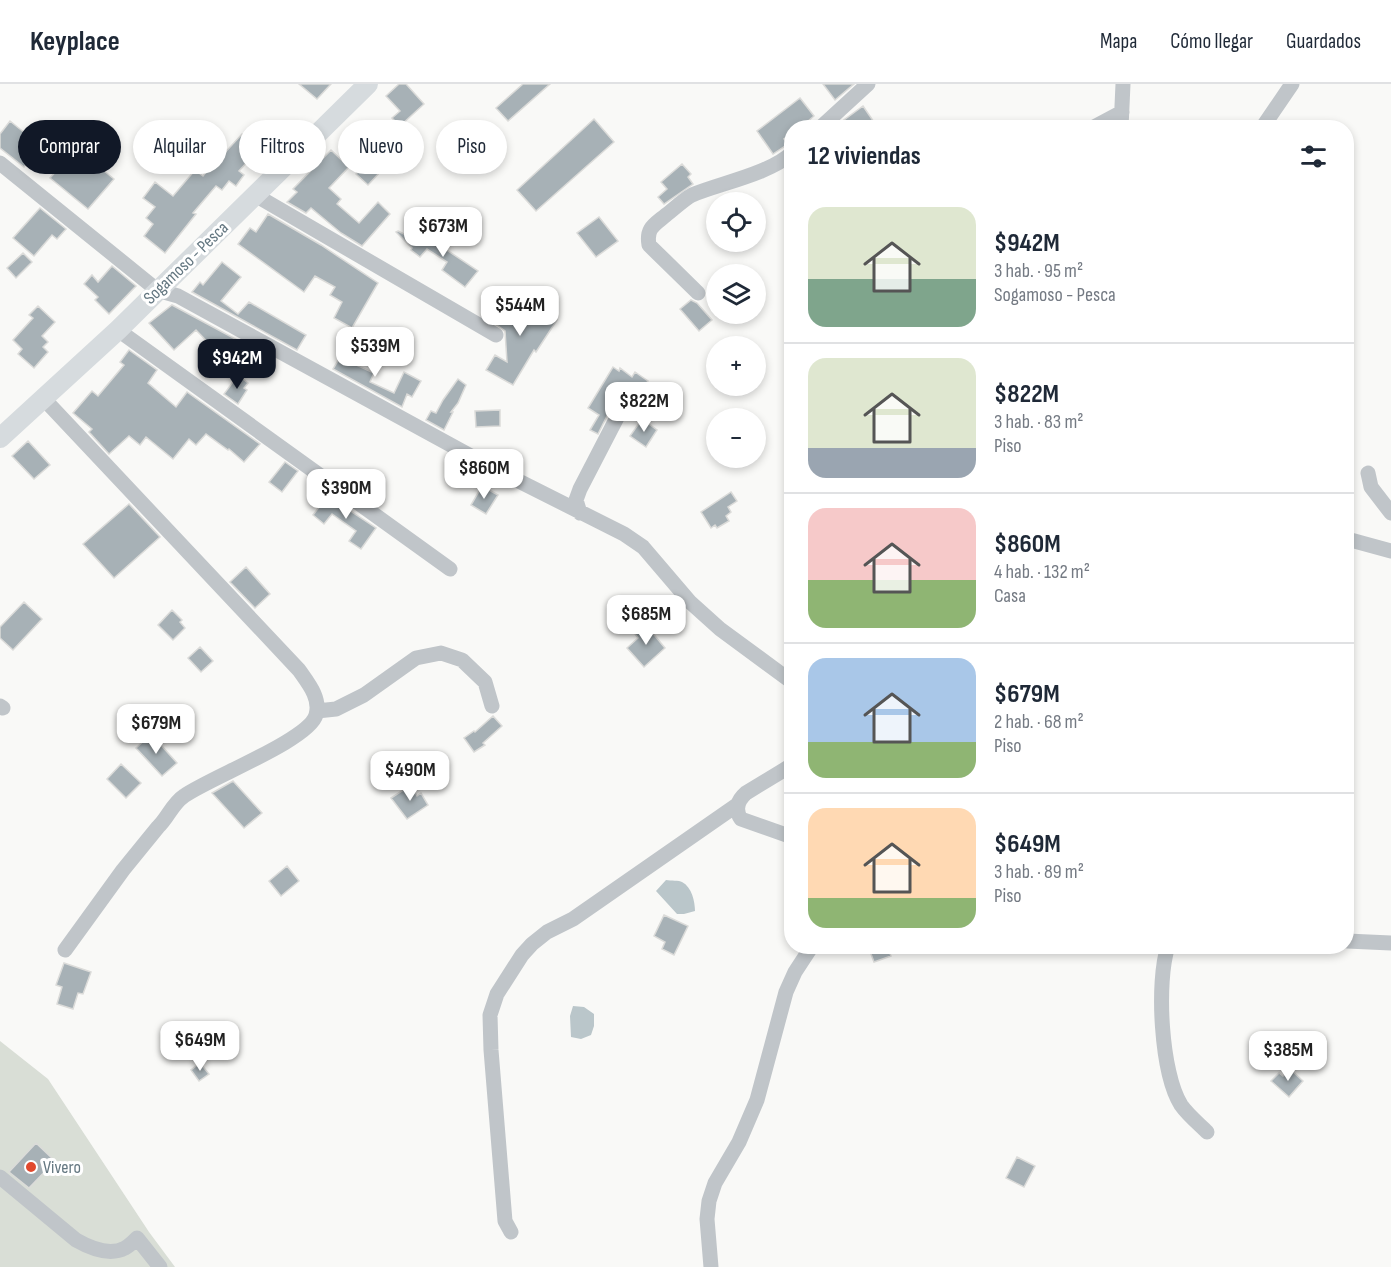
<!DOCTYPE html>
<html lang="es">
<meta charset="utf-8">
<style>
body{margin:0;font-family:"Sofia Sans Condensed",sans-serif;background:#f2f2f3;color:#1f2937;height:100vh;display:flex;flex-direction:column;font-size:22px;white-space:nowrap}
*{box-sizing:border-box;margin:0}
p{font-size:20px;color:#747a83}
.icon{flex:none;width:33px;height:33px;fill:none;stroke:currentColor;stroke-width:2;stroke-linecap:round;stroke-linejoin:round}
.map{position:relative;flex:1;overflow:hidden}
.details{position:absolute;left:784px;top:36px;width:570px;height:834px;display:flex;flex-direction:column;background:#fff;border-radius:24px;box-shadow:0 3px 9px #0003}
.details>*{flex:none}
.top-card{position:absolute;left:18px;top:36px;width:570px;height:54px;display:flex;gap:12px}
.fabs{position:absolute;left:706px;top:108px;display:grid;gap:12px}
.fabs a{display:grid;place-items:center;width:60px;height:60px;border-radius:50%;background:#fff;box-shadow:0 3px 9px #0003;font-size:30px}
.price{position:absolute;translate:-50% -51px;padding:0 14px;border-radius:12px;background:#fff;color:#222;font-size:20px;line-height:39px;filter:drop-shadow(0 2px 3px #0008)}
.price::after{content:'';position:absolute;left:50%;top:36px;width:18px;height:14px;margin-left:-9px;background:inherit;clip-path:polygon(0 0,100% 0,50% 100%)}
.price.selected{background:#111827;color:#fff}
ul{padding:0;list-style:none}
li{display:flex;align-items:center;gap:18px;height:150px;padding:0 24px}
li+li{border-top:2px solid #e0e1e3}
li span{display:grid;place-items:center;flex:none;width:168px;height:120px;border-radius:18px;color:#555}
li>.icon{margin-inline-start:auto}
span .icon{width:72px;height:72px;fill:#fffc;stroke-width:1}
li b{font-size:26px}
h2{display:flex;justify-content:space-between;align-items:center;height:72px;padding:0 24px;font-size:26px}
.pill{padding:0 21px;border-radius:27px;background:#fff;box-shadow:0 3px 9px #0003;font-size:21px;line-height:54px}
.pill.selected{background:#111827;color:#fff}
header{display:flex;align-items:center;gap:36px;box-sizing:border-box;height:84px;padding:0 30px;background:#fff;border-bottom:2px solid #e0e1e3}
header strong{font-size:28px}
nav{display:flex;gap:33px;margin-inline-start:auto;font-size:21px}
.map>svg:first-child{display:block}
</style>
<header>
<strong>Keyplace</strong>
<nav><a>Mapa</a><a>Cómo llegar</a><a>Guardados</a></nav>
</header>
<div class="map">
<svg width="1391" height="1183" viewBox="0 0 1391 1183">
<rect width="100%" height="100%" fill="#f9f9f7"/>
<!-- green -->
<path fill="#d9ded6" d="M0,957L48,995L149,1148L175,1183H0Z"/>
<!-- water -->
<path fill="#bac6ca" d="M666,796C671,797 679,796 682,798C692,803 695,818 695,827L684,830H677L656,807Z
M573,922L584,923L594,930V942L591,951L581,955L571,953L570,932Z"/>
<!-- building -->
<path fill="#a7b1b6" stroke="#dbdbd9" stroke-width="1.5" d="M299,0H331L317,15Z
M399,0H406L424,20L400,42L392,34L400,27L386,12Z
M523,0H550L508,37L496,24Z
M823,0H854L835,16Z
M800,14L814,32L800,44H792V49L784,55L788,60L773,70L757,47Z
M863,22L878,44H850L844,36Z
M594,35L614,58L536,127L517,106Z
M10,37L41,62L24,83L0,64V50Z
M242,50L259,65L239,87L244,91L236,102L229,97L222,106L216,102L193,129L196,130L165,169L144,152L153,140L146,134L155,123L143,114L155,98L173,112L195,86L203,92L218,72L221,73Z
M331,66L349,83L329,104L341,115L337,120L359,139L378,118L390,130L362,162L341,149L311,124L306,129L287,118L297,108L293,105Z
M74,67L94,85L97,81L114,95L88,125L50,94Z
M371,74L382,86L368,101L356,90Z
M682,80L691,90L688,93L693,100L664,120L658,113L667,105L661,98Z
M40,124L66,145L57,155L52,151L34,172L13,154Z
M268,130L321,161L378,199L352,244L334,234L342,218L330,211L335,203L315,192L304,208L238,160L250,144L256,148Z
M599,133L618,157L596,173L577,149Z
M398,147L418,157L423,150L478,187L465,203L442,186L447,178L427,165L420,173L411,166L412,164L396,148Z
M23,169L32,178L16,194L7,184Z
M222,178L241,193L221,217L238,230L249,218L306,251L297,266L192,208L200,198L203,201Z
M112,182L136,202L109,230L95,216L98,213L84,200L92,191L98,198Z
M514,209L557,236L536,268L534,266L513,301L486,286L495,271L507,278L505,247L494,239Z
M691,216L697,219L712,236L699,247L680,225Z
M172,221L241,258L230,277L221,272L196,246L174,266L149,239Z
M38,222L55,238L42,252L48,258L43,263L48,268L34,284L18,270L22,265L13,256L33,234L29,231Z
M346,263L361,271L356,281L374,289L370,298L394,309L404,288L421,297L412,313L407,310L402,323L333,285Z
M129,266L157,286L148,299L176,323L187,308L260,360L244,378L229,365L228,366L206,350L196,361L189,355L173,375L146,353L140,361L129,352L109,370L89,348L92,345L73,329L92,307L98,312L124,281L120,278Z
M613,283L619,287L620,284L632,293L635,288L648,297L639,310L626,301L615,316L598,350L590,346L599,331L588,324Z
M238,291L248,299L244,304L247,306L238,320L224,310Z
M458,295L466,301L458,319L451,328H453L444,346L426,336L431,327L436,329L443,316Z
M500,326V342L476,343L475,327Z
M642,335L657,346L646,363L630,352Z
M28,357L50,381L34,395L12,372Z
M285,378L298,387L282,408L269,398Z
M482,402L498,411L486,430L471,421Z
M731,408L737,417L728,423L731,428L726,432L729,437L717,444L715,441L711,444L701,428Z
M329,410L341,418L340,420L376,444L361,465L349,457L356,447L332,430L324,440L313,431Z
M129,420L160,453L114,494L83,460Z
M246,483L270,510L255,524L230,498Z
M24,518L42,535L13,566L0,554V543Z
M172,526L182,536L180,538L185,544L173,556L158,541Z
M646,541L665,564L644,583L627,564L638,554L635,550Z
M200,563L213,577L201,588L188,574Z
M493,632L502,642L483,659L485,661L474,668L464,654L474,647L475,648Z
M151,650L177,679L162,692L136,664Z
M121,680L141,699L126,714L107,695Z
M233,697L262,729L244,744L212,709Z
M411,701L417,712L421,709L428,721L407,735L391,714Z
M287,782L299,797L281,812L269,797Z
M664,831L688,842L674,871L662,865L665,858L654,852Z
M868,862H887L891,872L874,878Z
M64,879L91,888L83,910L78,909L73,925L57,920L62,903L56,901Z
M200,979L209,990L199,997L191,986Z
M1290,985L1303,997L1289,1013L1271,997L1279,989L1283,992Z
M36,1059L55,1077L29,1104L9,1088Z
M1017,1073L1035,1082L1024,1103L1006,1094Z"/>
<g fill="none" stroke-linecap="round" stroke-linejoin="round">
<!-- minor -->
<path stroke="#c0c5c9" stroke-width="15" d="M820,44L868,0
M1092,44L1122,28
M1121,44L1123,0
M1262,44L1292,0
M0,79L157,206L178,212L491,383L624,450L643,463L690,518L720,545L792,598
M255,111L496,251
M698,209L649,161C646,144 654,141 666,131C674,125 683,116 692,111C721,99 769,90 792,69
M118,246L450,485
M44,315L299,586C308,599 321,614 316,631C309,656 209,694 184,712C172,720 168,734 158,743L123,786L65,866
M1368,389L1371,403L1391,429
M580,429L576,416L580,405L624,320
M1347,455L1391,467
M0,622L3,624
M317,627L336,625L364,611L416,574L441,569L462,576L485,598L492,622
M792,681L746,709C738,716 734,725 741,735L792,753
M1347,857L1391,859
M1168,862C1156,898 1161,989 1181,1021C1188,1031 1199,1040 1207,1048
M0,1093L76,1156C90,1164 110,1172 125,1164C129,1162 134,1157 137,1154L160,1183
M511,1148L505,1137L491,966L490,931L497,910L522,871L532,860L547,848L573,835L737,721
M711,1183L707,1135L709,1117L715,1099L739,1058L757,1016L786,908L795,888L812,862"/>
<!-- major -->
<path stroke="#d6dbde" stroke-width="20" d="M0,354L118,246L368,0"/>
</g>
<!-- markers -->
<circle fill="#e1492e" stroke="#fff" stroke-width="2" cx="31" cy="1083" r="6"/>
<g text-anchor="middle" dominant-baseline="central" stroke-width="6" stroke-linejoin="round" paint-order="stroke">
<!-- street labels -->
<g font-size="18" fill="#647781" stroke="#fff">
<text transform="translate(186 179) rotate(-44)">Sogamoso - Pesca</text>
</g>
<!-- poi labels -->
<g font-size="18" fill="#647781" stroke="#fff" text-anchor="start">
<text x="43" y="1083">Vivero</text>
</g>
</g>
</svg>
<div class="fabs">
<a><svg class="icon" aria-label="locate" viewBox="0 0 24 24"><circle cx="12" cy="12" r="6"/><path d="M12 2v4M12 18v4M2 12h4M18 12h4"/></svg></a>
<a><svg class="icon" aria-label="layers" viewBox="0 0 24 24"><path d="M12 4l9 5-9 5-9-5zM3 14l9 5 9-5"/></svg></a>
<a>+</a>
<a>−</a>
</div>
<b class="price" style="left:443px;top:174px">$673M</b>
<b class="price" style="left:520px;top:253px">$544M</b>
<b class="price" style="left:375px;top:294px">$539M</b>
<b class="price selected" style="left:237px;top:306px">$942M</b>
<b class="price" style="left:644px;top:349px">$822M</b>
<b class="price" style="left:484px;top:416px">$860M</b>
<b class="price" style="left:346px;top:436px">$390M</b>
<b class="price" style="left:646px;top:562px">$685M</b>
<b class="price" style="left:156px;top:671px">$679M</b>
<b class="price" style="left:410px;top:718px">$490M</b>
<b class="price" style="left:200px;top:988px">$649M</b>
<b class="price" style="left:1288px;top:998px">$385M</b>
<div class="top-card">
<a class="pill selected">Comprar</a>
<a class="pill">Alquilar</a>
<a class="pill">Filtros</a>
<a class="pill">Nuevo</a>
<a class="pill">Piso</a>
</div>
<section class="details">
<h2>12 viviendas<svg class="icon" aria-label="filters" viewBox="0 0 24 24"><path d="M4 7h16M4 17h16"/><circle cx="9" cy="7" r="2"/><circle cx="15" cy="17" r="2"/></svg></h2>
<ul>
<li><span style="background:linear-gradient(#dfe7d0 60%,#7fa58c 0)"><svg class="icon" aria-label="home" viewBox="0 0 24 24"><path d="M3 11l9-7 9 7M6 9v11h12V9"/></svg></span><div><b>$942M</b><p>3 hab. · 95 m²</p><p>Sogamoso - Pesca</p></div></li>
<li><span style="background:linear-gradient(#dfe7d0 75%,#9aa5b1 0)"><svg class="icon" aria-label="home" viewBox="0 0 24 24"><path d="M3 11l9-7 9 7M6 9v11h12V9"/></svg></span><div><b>$822M</b><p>3 hab. · 83 m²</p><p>Piso</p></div></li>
<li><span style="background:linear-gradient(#f6c9c9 60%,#8fb573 0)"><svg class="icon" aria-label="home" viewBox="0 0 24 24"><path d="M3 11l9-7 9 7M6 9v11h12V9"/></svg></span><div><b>$860M</b><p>4 hab. · 132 m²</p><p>Casa</p></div></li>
<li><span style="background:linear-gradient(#a9c7e8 70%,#8fb573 0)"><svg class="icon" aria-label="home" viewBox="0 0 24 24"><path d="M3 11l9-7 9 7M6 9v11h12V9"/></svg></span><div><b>$679M</b><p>2 hab. · 68 m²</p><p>Piso</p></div></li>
<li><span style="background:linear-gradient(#ffd9b3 75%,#8fb573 0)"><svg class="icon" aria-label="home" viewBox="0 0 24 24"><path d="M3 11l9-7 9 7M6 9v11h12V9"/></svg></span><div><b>$649M</b><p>3 hab. · 89 m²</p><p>Piso</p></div></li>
</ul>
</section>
</div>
